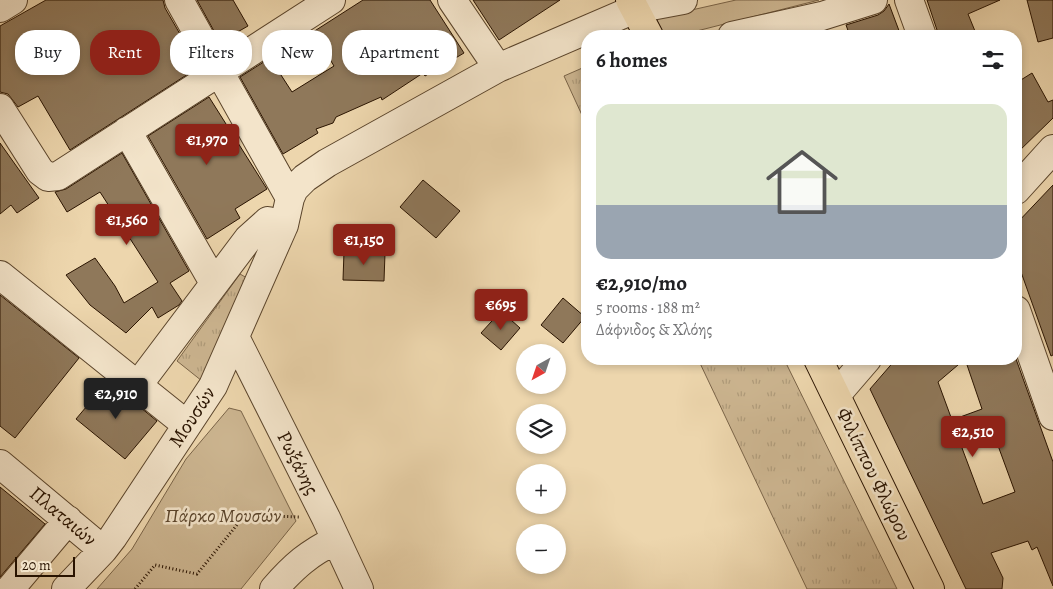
<!DOCTYPE html>
<meta charset="utf-8">
<style>
body{margin:0;font-family:Alegreya,serif;background:#f6f6f6;color:#202124;height:100vh;display:flex;flex-direction:column;font-size:19px;white-space:nowrap}
*{box-sizing:border-box;margin:0}
p{font-size:16px;color:#757577}
.icon{flex:none;width:28px;height:28px;fill:none;stroke:currentColor;stroke-width:2;stroke-linecap:round;stroke-linejoin:round}
.map{position:relative;flex:1;overflow:hidden}
.panel{position:absolute;left:581px;top:30px;width:441px;height:335px;display:flex;flex-direction:column;background:#fff;border-radius:20px;box-shadow:0 2px 8px #0003}
.panel>*{flex:none}
.guide{position:absolute;left:15px;top:30px;width:475px;height:45px;display:flex;gap:10px}
.needle{width:32px;rotate:220deg}
.buttons{position:absolute;left:516px;top:344px;display:grid;gap:10px}
.buttons a{display:grid;place-items:center;width:50px;height:50px;border-radius:50%;background:#fff;box-shadow:0 2px 8px #0003;font-size:25px}
.scale{position:absolute;left:15px;bottom:12px;width:60px;box-sizing:border-box;padding-left:5px;border:2px solid #291300;border-top:0;font-size:14px;line-height:18px;white-space:nowrap;color:#291300;-webkit-text-stroke:4px #f3e4ca;paint-order:stroke}
.price{position:absolute;translate:-50% -42px;padding:0 11px;border-radius:5px;background:#8f2418;color:#fff;font-size:16px;line-height:32px;filter:drop-shadow(0 1px 2px #0008)}
.price::after{content:'';position:absolute;left:50%;top:30px;width:15px;height:11px;margin-left:-8px;background:inherit;clip-path:polygon(0 0,100% 0,50% 100%)}
.price.on{background:#222;color:#fff}
ul{padding:0;list-style:none}
li{display:grid;align-content:center;gap:10px;height:265px;padding:0 15px}
li span{display:grid;place-items:center;height:155px;border-radius:15px;color:#555}
li>.icon{margin-inline-start:auto}
span .icon{width:90px;height:90px;fill:#fffc;stroke-width:1}
li b{font-size:21px}
h2{display:flex;justify-content:space-between;align-items:center;height:60px;padding:0 15px;font-size:21px}
.pill{padding:0 18px;border-radius:20px;background:#fff;box-shadow:0 2px 8px #0003;font-size:18px;line-height:45px}
.pill.on{background:#8f2418;color:#fff}
.map>svg:first-child{display:block}
</style>
<div class="map">
<svg width="1053" height="589" viewBox="0 0 1053 589">
<defs>
<pattern id="grass-tufts" width="24" height="20" patternUnits="userSpaceOnUse" patternTransform="scale(1.25)"><rect width="24" height="20" fill="#ccb590"/><path d="M3 7l-1-3M5 7V3M7 7l1-3M15 17l-1-3M17 17v-4M19 17l1-3" fill="none" stroke="#af9b7a"/></pattern>
</defs>
<rect width="100%" height="100%" fill="#edd6ad"/>
<filter id="stains"><feTurbulence type="fractalNoise" baseFrequency=".004" numOctaves="4"/><feColorMatrix values="0 0 0 0 .2 0 0 0 0 .09 0 0 0 0 .02 0 0 0 .5 -.17"/></filter>
<radialGradient id="worn" r=".72"><stop offset=".6" stop-color="#630" stop-opacity="0"/><stop offset="1" stop-color="#630" stop-opacity=".3"/></radialGradient>
<!-- grass -->
<path fill="url(#grass-tufts)" stroke="#7a6448" d="M587,66V126L564,76Z
M240,274L247,278L202,381L177,361Z
M698,359H784L897,589H807Z"/>
<!-- park -->
<path fill="#ccb590" stroke="#7a6448" d="M736,0H819L677,36H663L656,18Z
M229,408L241,411L296,521L241,589H97L132,549L186,459Z"/>
<!-- building -->
<path fill="#8f785a" stroke="#291300" fill-rule="evenodd" d="M46,0H163L165,8L199,67L70,150L38,96L18,107L8,94L0,92V26Z
M197,0H233L248,26L220,42Z
M363,0H430L464,53L425,76L423,73L382,100L381,97L336,117L333,123L316,129L318,133L283,154L240,77L270,58L292,92L334,66L313,32Z
M473,0H560L499,40Z
M927,0H1000L968,14L977,36H939Z
M1027,0H1053V38L1038,42Z
M889,4L901,36H850L846,25L878,15L884,11Z
M1032,73L1048,102L1053,100V118L1016,154V83Z
M209,97L267,189L235,209L240,218L207,239L148,136Z
M0,143L39,198L17,213L11,205L0,214Z
M122,153L189,271L170,283L182,301L179,305L158,318L152,307L126,333L90,305L66,275L95,258L115,286L124,303L158,282L100,192L67,212L55,192L66,189Z
M423,180L460,211L436,238L400,207Z
M1053,185V355L1051,356L1016,258V224Z
M344,252L385,253L384,281L343,280Z
M0,295L79,358L15,438L0,426Z
M563,298L585,317L563,343L541,325Z
M501,311L520,328L501,350L481,333Z
M896,359H1016L1053,462V586L1037,547L1032,550L1028,541L991,553L1003,578L1002,589H966L870,389ZM965,359L982,409L952,420L938,382ZM993,432L1015,492L983,504L962,448Z
M108,381L157,421L125,459L76,419Z
M0,487L45,524L0,577Z"/>
<g fill="none" stroke-linecap="round" stroke-linejoin="round">
<!-- minor casing -->
<g stroke="#5a442b" stroke-width="30">
<path id="minor" d="M179,0L290,198
M452,0L498,68
M909,0L922,36
M0,8L13,0
M732,36L822,16L873,0
M0,108L40,171L48,177L58,176L331,0
M127,131L214,283
M1016,190L1053,149
M0,275L187,425
M1016,310L1053,416
M235,337L326,518L359,589
M138,385L248,239L268,221L284,225
M836,395L867,359
M0,464L103,550
M10,589L68,520
M66,589L103,550L113,537L213,386L284,225L290,198L294,189L305,178L327,163L498,68L635,9L683,0
M274,589C294,566 309,553 336,540"/>
</g>
<!-- major casing -->
<g stroke="#291300" stroke-width="30">
<path id="major" d="M630,0L649,36
M818,359L930,589"/>
</g>
<!-- path -->
<path stroke="#291300" stroke-width="3" stroke-dasharray="1 2.5" stroke-linecap="butt" d="M135,589L155,565L197,574L245,515L299,517"/>
<!-- minor -->
<use href="#minor" stroke="#f3e4ca" stroke-width="28"/>
<!-- major -->
<use href="#major" stroke="#edd6ad" stroke-width="28"/>
</g>
<g text-anchor="middle" dominant-baseline="central" stroke-width="5" stroke-linejoin="round" paint-order="stroke">
<!-- street labels -->
<g font-size="20" fill="#291300" stroke="#f3e4ca">
<text transform="translate(192 417) rotate(-57)">Μουσών</text>
<text transform="translate(298 463) rotate(63)">Ρωξάνης</text>
<text transform="translate(874 474) rotate(64)">Φιλίππου Φλώρου</text>
<text transform="translate(63 516) rotate(40)">Πλαταιών</text>
</g>
<!-- park labels -->
<g font-size="20" font-style="italic" fill="#5a442b" stroke="#f3e4ca">
<text x="223" y="515">Πάρκο Μουσών</text>
</g>
</g>
<rect width="100%" height="100%" filter="url(#stains)"/>
<rect width="100%" height="100%" fill="url(#worn)"/>
</svg>
<div class="buttons">
<a><svg class="needle" viewBox="-14 -14 28 28"><path d="M0-13l5 13h-10z" fill="#e53935"/><path d="M0 13l5-13h-10z" fill="#757577"/></svg></a>
<a><svg class="icon" aria-label="layers" viewBox="0 0 24 24"><path d="M12 4l9 5-9 5-9-5zM3 14l9 5 9-5"/></svg></a>
<a>+</a>
<a>−</a>
</div>
<div class="scale">20 m</div>
<b class="price" style="left:207px;top:166px">€1,970</b>
<b class="price" style="left:127px;top:246px">€1,560</b>
<b class="price" style="left:364px;top:266px">€1,150</b>
<b class="price" style="left:501px;top:331px">€695</b>
<b class="price on" style="left:116px;top:420px">€2,910</b>
<b class="price" style="left:973px;top:458px">€2,510</b>
<div class="guide">
<a class="pill">Buy</a>
<a class="pill on">Rent</a>
<a class="pill">Filters</a>
<a class="pill">New</a>
<a class="pill">Apartment</a>
</div>
<section class="panel">
<h2>6 homes<svg class="icon" aria-label="filters" viewBox="0 0 24 24"><path d="M4 7h16M4 17h16"/><circle cx="9" cy="7" r="2"/><circle cx="15" cy="17" r="2"/></svg></h2>
<ul>
<li><span style="background:linear-gradient(#dfe7d0 65%,#9aa5b1 0)"><svg class="icon" aria-label="home" viewBox="0 0 24 24"><path d="M3 11l9-7 9 7M6 9v11h12V9"/></svg></span><div><b>€2,910/mo</b><p>5 rooms · 188 m²</p><p>Δάφνιδος &amp; Χλόης</p></div></li>
</ul>
</section>
</div>
